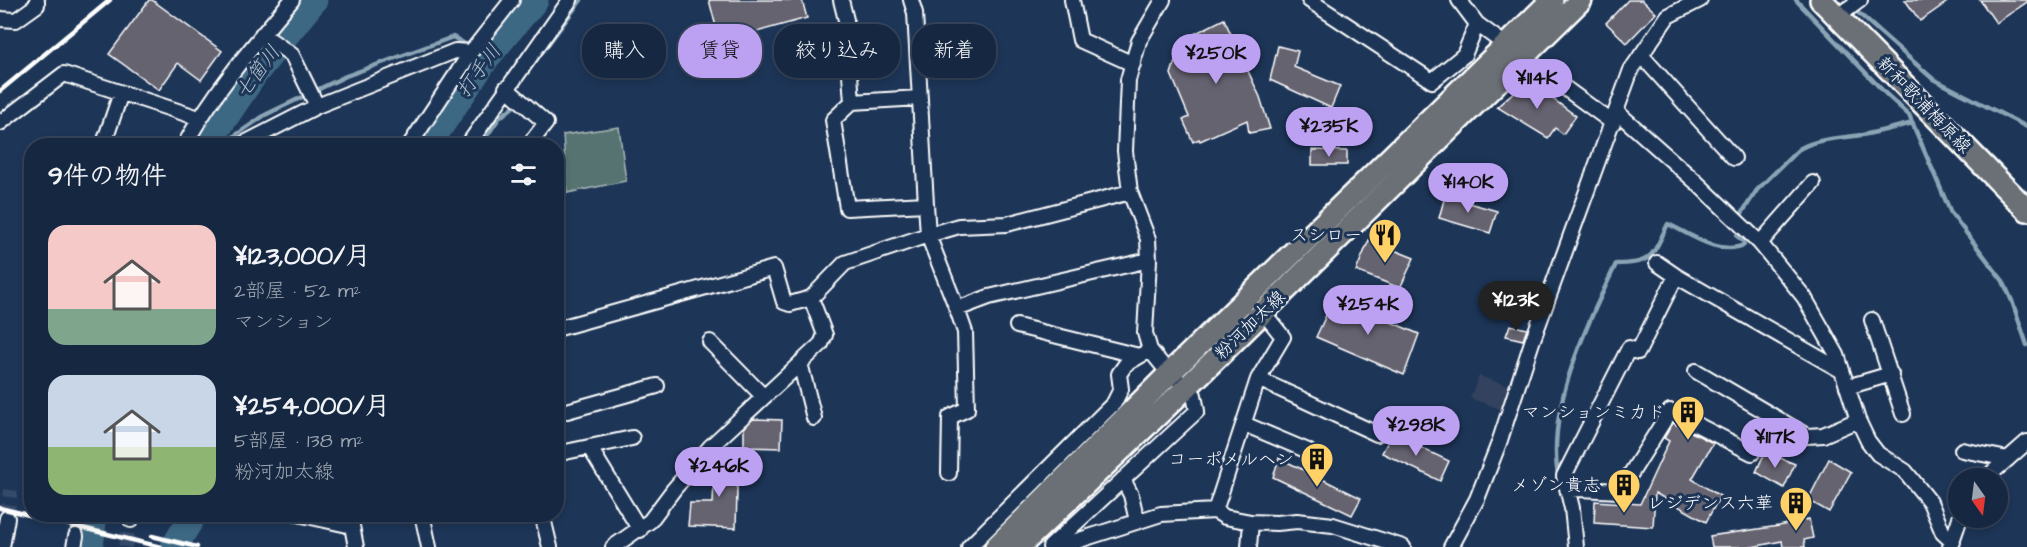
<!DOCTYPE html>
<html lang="ja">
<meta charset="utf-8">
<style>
body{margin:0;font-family:"Architects Daughter","Klee One",sans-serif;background:#23344c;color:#f1f3f6;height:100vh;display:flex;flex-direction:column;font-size:22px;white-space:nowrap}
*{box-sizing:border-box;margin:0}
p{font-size:20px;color:#9ea6b1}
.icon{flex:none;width:33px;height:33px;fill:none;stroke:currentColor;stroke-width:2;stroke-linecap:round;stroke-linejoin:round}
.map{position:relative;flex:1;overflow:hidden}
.details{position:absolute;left:24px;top:138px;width:540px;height:384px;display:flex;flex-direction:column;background:#162841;border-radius:24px;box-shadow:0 3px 9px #0003,0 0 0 2px #35445a}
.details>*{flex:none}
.top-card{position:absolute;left:582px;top:24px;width:570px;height:54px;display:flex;gap:12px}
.needle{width:39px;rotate:166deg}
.tools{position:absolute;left:1948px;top:468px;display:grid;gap:12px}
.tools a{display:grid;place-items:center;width:60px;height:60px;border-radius:50%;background:#162841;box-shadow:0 3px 9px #0003,0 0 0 2px #35445a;font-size:30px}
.price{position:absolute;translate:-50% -51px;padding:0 14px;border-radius:21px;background:#bca0f2;color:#111;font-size:20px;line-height:39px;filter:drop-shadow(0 2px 3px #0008)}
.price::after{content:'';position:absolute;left:50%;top:36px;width:18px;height:14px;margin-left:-9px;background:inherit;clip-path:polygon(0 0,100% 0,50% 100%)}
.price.on{background:#222;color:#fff}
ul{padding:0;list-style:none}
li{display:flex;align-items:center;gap:18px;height:150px;padding:0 24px}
li span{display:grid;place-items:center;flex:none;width:168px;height:120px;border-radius:18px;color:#555}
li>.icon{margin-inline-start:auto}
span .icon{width:72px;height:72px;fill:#fffc;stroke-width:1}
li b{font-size:26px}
h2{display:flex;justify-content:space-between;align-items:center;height:72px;padding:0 24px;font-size:26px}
.pill{padding:0 21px;border-radius:24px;background:#162841;box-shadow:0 3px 9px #0003,0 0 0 2px #35445a;font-size:21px;line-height:54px}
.pill.on{background:#bca0f2;color:#111}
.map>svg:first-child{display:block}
</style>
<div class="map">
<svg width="2027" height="547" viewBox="0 0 2027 547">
<rect width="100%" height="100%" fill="#1d3557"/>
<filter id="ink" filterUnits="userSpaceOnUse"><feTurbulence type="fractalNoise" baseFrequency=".0167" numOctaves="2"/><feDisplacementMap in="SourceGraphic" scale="12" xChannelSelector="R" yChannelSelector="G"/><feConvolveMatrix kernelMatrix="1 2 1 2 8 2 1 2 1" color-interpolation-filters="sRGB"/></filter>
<g filter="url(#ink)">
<!-- built -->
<path fill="#33435f" d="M1479,376L1512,387L1503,410L1470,398Z"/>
<!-- green -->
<path fill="#577371" stroke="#abb9b8" stroke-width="1.5" d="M619,127L626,181L567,193L563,135Z"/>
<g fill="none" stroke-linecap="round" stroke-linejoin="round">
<!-- stream -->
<path stroke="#8ba4b5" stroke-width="4.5" d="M1796,0L1887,95L1909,115L1951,213L2003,281L2012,301L2027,345
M1855,10L1933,79L2027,127
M526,74L581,0
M220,146L265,115L346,76L453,37L487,57
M480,146L499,118L513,107
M1742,213L1757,190L1799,149C1819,138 1841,138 1862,135C1879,132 1896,127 1913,123
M1559,480C1544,412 1587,325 1616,264C1654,264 1652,255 1668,224C1690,234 1719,256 1744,245L1743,241L1737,236L1738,231"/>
<!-- river -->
<path stroke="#3e6884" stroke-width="27" d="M206,146L255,73L314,0
M427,146L487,57L535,0
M90,547L94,514
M174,547L194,514"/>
</g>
<!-- building -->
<path fill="#666471" stroke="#fff" stroke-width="1.5" d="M149,0H152L222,51L201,80L178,63L159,90L109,54Z
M709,0H802L807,18L720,42Z
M1628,0H1642L1656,13L1627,43L1606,23Z
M1905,0H1950L1920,21Z
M1980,0H2027V2L1996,23Z
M1224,19L1260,97L1270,129L1249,133L1247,120L1200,141L1199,139L1193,142L1183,120L1189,117L1171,74L1182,40Z
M1278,46L1298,51L1294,67L1340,86L1331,108L1270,80Z
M1527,80L1576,116L1563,134L1555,128L1548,138L1497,107Z
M1312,150L1347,151V165H1312Z
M1445,196L1497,211L1490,233L1439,218Z
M1369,240L1414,258L1400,288L1356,271Z
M1334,298L1419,334L1404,375L1316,337Z
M1510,325L1527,329L1523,340L1506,336Z
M753,419L782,420L781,448L744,447V428Z
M1673,423L1713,443L1692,479L1720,496L1706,522L1655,493L1653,527L1594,523L1595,501L1640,504L1669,441L1664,438Z
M1392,434L1449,461L1440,481L1382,453Z
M1765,452L1795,464L1784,488L1756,472Z
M715,456H738L736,528L688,526L690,503H713Z
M1279,458L1361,498L1352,515L1273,477Z
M1829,459L1851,472L1829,512L1808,500Z
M1809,519L1813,538L1804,540L1805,547H1783L1782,541L1752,547H1712L1710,536L1779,526Z"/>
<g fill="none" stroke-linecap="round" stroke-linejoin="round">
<!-- minor-tunnel -->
<path stroke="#344968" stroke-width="14" stroke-dasharray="14 7" stroke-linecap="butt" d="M7,518L11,490
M76,536L77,514
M125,547L131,520"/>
<!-- minor casing -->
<g stroke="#fff" stroke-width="18">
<path id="minor" d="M841,0L846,20L852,102L920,98
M911,0L915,13L926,204
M1072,0L1080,40L1133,64
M1309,0L1432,81L1464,55L1477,24
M1459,0L1477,24L1613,123
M1837,17L1860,0
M0,19L16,20L37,5V0
M262,34L292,55L317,106
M1641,55L1734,158
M506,88L546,123L528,146
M852,102L833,120L847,208L926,204L928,235L957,309
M1617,112L1696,182L1760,243L1804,297L1837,355L1858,420L1868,441L1878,454L1905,471L1930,502L1943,533L1953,542
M0,123L64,74L199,118
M103,146L121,93
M184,146C213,93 253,45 292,0
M239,146L317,106L455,51L471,52
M409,146L471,52L512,0
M467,146L570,0
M1760,243L1813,183
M1676,276L1842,371
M1872,320L1903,414
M1017,326L1139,356
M556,329L774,268L784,302L790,304L811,298
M710,342L764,397
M800,363L814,418
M1696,371L1807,436L1823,435L1858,420
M1258,379L1283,337L1263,312
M1847,387L1891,374
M556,412L567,411L657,386
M1244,424L1308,451
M590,448L640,530
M1962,450L2008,459
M556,454L632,438
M949,473L950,417L967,409L965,332L957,309L989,297L1149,260
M1986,478L2027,442
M1123,479L1131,495L1137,521
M1568,490L1579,489L1620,491L1670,411L1752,453
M1215,511L1258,379L1377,434
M298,514L352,526L350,514
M422,514L429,547
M542,514L550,547
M131,520L133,514
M352,526L356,547
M1054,543L1064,545L1161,514L1215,511L1225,517L1251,522L1277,523L1297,521L1333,525L1403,547
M2,547L7,518
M74,547L76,536
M613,547L650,521L674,489L710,447L821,344L825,335L811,298L845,263L928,235L959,226L1007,224L1130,192
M969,547L1114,403L1121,389L1119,374L1126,364L1150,350
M1050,547L1197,411L1194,395L1163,366L1150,350L1145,333L1149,260L1148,239L1130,192L1125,151L1128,80L1139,41L1163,0
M1249,547L1251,522
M1451,547L1477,499L1499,443L1532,342L1631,70L1668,16L1700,0
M1576,547L1572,508L1564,476L1629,348L1638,352L1676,276L1657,263
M1950,547L1960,518"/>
</g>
<!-- primary casing -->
<g stroke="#fff" stroke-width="26">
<path id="primary" d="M1821,0L2027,210
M996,547L1171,372L1552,0
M1019,547L1187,387L1581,0"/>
</g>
<!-- minor -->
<use href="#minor" stroke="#1d3557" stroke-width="14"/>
<!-- primary -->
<use href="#primary" stroke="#6a7074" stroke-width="21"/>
<!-- rail -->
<path stroke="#fff" stroke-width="4.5" d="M0,91L110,0
M0,508L161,547
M152,536L197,547"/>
</g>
</g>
<!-- icons -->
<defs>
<g id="restaurant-pin" transform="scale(1.725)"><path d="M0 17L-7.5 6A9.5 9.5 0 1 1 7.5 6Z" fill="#ffd166" stroke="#1d3557"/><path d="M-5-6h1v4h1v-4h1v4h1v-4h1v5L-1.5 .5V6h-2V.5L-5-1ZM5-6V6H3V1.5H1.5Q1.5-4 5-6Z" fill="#111"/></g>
<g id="building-pin" transform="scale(1.725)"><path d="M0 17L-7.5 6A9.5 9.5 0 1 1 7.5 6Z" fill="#ffd166" stroke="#1d3557"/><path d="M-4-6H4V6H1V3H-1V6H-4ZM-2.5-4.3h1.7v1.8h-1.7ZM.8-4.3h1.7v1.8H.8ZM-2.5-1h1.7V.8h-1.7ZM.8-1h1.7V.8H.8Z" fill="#111"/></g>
</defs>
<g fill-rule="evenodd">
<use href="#restaurant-pin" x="1385" y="235"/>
<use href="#building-pin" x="1688" y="412"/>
<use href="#building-pin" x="1317" y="459"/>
<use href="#building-pin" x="1624" y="485"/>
<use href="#building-pin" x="1796" y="503"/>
</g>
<g text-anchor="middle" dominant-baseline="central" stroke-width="6" stroke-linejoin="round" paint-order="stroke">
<!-- street labels -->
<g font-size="18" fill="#fff" stroke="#1d3557">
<text transform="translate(1924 105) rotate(46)">新和歌浦梅原線</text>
<text transform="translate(1250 325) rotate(-44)">粉河加太線</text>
</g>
<!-- poi labels -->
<g font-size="18" fill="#fff" stroke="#1d3557" text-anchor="end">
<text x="1362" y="235">スシロー</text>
<text x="1665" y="412">マンションミカド</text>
<text x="1294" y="459">コーポメルヘン</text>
<text x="1601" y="485">メゾン貴志</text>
<text x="1773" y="503">レジデンス六華</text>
</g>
<!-- water labels -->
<g font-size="20" font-style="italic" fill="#b2c3ce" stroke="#1d3557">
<text transform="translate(479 71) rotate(-54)">打手川</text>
<text transform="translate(258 72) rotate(-53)">七箇川</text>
</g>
</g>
</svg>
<div class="tools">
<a><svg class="needle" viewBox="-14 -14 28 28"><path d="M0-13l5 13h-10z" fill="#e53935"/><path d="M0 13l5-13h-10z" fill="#9ea6b1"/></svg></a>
</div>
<b class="price" style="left:1216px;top:85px">¥250K</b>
<b class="price" style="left:1537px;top:110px">¥114K</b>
<b class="price" style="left:1329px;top:158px">¥235K</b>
<b class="price" style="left:1468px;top:214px">¥140K</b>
<b class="price on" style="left:1516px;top:332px">¥123K</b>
<b class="price" style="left:1368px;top:336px">¥254K</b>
<b class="price" style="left:1416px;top:457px">¥298K</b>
<b class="price" style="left:1775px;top:469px">¥117K</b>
<b class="price" style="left:719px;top:498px">¥246K</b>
<div class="top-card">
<a class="pill">購入</a>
<a class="pill on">賃貸</a>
<a class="pill">絞り込み</a>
<a class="pill">新着</a>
</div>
<section class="details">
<h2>9件の物件<svg class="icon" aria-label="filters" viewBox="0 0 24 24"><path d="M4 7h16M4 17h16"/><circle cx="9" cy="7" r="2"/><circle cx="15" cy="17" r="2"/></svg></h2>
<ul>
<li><span style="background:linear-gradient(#f6c9c9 70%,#7fa58c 0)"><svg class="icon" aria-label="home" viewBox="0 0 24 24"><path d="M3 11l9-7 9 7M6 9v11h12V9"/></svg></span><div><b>¥123,000/月</b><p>2部屋 · 52 m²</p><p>マンション</p></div></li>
<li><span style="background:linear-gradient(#c9d6e8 60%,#8fb573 0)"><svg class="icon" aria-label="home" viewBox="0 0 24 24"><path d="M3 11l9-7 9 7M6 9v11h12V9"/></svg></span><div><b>¥254,000/月</b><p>5部屋 · 138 m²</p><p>粉河加太線</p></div></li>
</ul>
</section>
</div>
